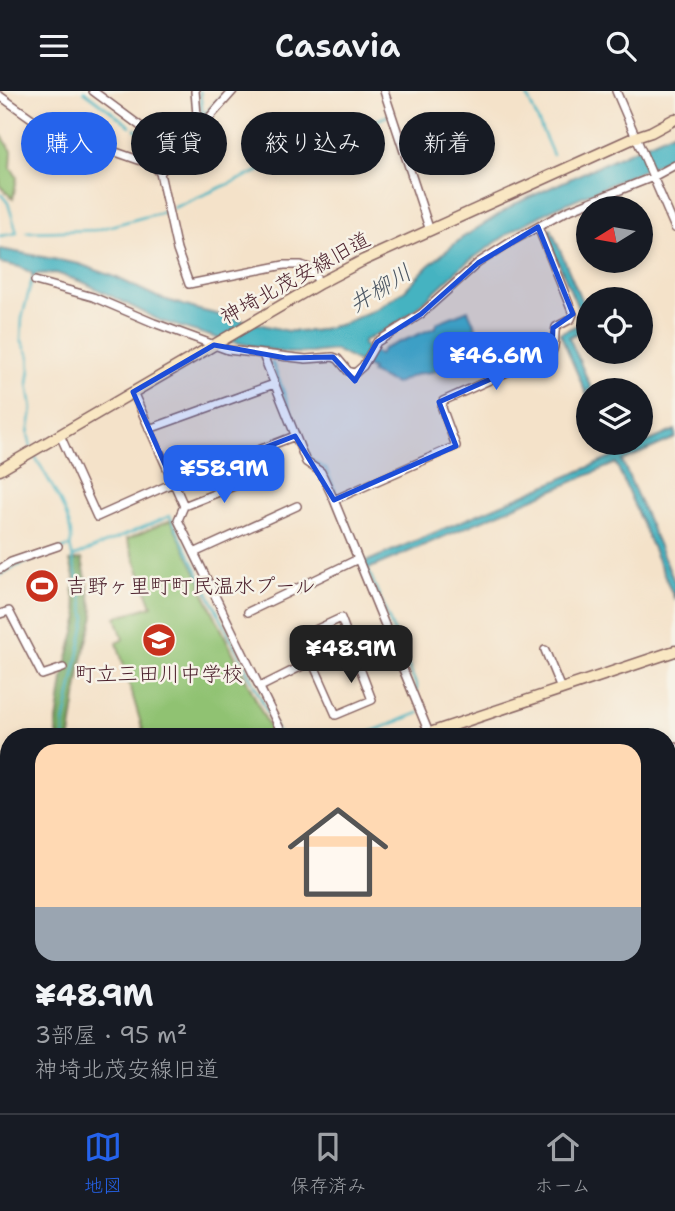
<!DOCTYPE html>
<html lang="ja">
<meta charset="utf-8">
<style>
body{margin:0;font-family:"Shantell Sans","Klee One",sans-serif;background:#20242c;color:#f1f3f6;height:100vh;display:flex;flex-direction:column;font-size:26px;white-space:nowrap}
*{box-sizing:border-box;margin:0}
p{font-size:23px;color:#9ea1a6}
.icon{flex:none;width:38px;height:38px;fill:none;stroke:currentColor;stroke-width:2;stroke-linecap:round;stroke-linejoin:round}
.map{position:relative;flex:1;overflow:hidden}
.drawer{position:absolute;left:0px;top:637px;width:676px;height:385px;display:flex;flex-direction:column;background:#171b24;border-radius:28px 28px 0 0;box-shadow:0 4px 10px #0003}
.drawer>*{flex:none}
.top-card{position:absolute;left:21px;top:21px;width:634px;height:63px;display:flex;gap:14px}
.needle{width:46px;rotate:259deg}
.fabs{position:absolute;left:576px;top:105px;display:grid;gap:14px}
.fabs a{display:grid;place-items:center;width:77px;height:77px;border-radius:50%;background:#171b24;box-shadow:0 4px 10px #0003;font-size:35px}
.price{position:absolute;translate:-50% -60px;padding:0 16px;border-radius:14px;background:#2563eb;color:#fff;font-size:23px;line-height:46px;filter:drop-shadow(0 2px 4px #0008)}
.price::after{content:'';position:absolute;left:50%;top:42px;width:21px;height:16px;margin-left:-10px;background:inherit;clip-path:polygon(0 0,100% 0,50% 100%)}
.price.selected{background:#222;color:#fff}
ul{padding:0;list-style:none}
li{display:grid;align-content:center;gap:14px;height:371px;padding:0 35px}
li+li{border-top:2px solid #363941}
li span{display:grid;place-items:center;height:217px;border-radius:21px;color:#555}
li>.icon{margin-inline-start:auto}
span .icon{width:126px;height:126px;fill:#fffc;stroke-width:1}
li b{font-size:30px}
.pill{padding:0 24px;border-radius:32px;background:#171b24;box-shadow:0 4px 10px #0003;font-size:24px;line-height:63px}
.pill.selected{background:#2563eb;color:#fff}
header{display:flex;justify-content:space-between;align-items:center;height:91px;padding:0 35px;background:#171b24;font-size:32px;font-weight:600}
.tabs{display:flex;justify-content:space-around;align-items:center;height:98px;border-top:2px solid #363941;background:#171b24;font-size:19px;color:#9ea1a6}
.tabs a{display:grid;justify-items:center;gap:4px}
.tabs .selected{color:#2563eb}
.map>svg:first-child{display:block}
</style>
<header><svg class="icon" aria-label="menu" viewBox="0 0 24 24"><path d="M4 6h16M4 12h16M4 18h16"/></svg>Casavia<svg class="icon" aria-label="search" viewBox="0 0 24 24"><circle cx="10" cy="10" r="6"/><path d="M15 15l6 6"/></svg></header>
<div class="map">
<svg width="675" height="1022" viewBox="0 0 675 1022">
<rect width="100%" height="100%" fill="#f7f3e8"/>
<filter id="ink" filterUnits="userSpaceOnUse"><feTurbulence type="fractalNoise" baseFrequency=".0143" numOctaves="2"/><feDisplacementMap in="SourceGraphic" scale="14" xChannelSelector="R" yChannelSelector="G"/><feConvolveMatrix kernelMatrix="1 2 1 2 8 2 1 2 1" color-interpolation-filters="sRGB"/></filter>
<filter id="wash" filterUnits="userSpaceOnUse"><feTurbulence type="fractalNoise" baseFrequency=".00686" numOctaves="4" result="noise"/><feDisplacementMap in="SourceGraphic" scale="28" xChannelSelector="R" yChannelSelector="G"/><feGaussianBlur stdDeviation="1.57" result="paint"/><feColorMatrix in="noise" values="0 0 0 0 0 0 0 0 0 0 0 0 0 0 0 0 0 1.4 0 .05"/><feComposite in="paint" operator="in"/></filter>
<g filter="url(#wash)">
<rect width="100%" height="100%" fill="#f4e2c9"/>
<!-- green -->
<path fill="#90c272" stroke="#6d704e" stroke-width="2" d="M0,42L12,60L11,77L17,86L13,108L0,95Z
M171,429L202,493L200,494L274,646H145L117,552L123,548L116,526L152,515L127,448Z
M9,799V910L0,914V803Z"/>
<!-- forest -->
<path fill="#74a864" stroke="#5f6448" stroke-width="2" d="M82,468L94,525L81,573L70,646H58L56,637L64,581L79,526L73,499L76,493L70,470Z"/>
<!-- water -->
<path fill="#45b3c1" stroke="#486976" stroke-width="2" d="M675,40V65L551,119L515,138L462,175L417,217L393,235L363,250V254L379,264L383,258L436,236V232L468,219L486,260L456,272L452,269L444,272C437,284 428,280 418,283C410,285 402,290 395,293L371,282L372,278L335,259L311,262H286L220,248L161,230L85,192L56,182L36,183L35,186L32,185V182L20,176L0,172V158L79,173L115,186L157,206L199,219L288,240H313L343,233L378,217L405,199L428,175L462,147L517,112Z
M551,138L588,225V237L569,246L592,299H588V307L560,242L584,231L545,140Z
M675,339V347L622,370L675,492V509L616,372L366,479L363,472L613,366L607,352H615L620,363Z"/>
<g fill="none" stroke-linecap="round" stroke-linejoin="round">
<!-- stream -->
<path stroke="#45b3c1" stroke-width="2.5" d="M84,0L130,35
M200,0L202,20L205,23L226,0
M525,0L553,64
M135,38L165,61
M179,54L193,38
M0,102L8,112L17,142L0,145
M173,117L387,25
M27,141L96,139L163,121
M272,272L310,368L326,378L335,400
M31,356L28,343L32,318L28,292L30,278L29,265L21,248L22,227L32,188
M33,362C45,383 78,433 70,455L86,527L64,633V646
M342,418L366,473
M73,466L170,425L280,646
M367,476L417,596L416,602
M0,484L14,476L70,455
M358,646L419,622
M667,675L675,680
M667,941L675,937
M613,1013L617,1022
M291,1020V1022
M18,1022L25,1013
M206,1022L215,1013"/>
</g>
</g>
<g filter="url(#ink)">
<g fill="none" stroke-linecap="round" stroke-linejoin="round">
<!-- street casing -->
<g stroke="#866362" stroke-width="10">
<path id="street" d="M93,0L170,57L178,60
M195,0L197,24L202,36
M233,0L160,82L177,159L189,193L284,174H301L309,177L320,192
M384,0L430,140
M616,0L675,137
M0,5L44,36L153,74L160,82
M35,190L93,206L154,232L228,259L306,268L333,266L338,268L348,280L355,282L363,275L377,251L421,223L478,172L514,149L567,120L653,86L675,74
M263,264L306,371L321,381L334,409L429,642
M133,301L184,415L178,429L284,646
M149,338L274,293
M60,344L97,426L173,392L295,345
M334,409L456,355L442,317L443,310L552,261C557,252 553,245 556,236L571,228L573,223L538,136
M184,415L254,387
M194,462L297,415
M0,478L11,471L58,455
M248,521L358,468
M0,523L9,520L42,584L63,577
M545,559L561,598
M260,596L312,570L300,546L341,527L372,609L336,624L312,570
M667,657L675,656
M667,704L675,686
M667,798L675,817
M667,948L675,944
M57,1013L61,1022
M263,1013L266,1022
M456,1013L460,1022
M95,1022L98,1013
M495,1022L515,1013"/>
</g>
<!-- secondary casing -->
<g stroke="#866362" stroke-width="13">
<path id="secondary" d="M0,379L320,192L364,169L636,46L651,41L675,28
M418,646L675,560
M0,682L9,699
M0,788L9,784
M153,1013L157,1022"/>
</g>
<!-- street -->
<use href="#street" stroke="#fff" stroke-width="7"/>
<!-- secondary -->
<use href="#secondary" stroke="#f9e7c3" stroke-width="10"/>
</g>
</g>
<!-- marked area -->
<path fill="#1d4ed8" fill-opacity="0.2" stroke="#1d4ed8" stroke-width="5" stroke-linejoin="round" d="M538,136L573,223L553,237L552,261L439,311L456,355L334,409L295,345L173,392L133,301L214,254L286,267L333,266L355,290L377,251L421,223L478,172Z"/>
<!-- icons -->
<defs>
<g id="stadium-disc" transform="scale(1.75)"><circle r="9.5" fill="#c8321e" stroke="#f7f3e8"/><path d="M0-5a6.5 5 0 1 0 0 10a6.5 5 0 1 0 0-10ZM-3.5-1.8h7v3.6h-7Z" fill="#fff"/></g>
<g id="school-disc" transform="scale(1.75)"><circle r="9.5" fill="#c8321e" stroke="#f7f3e8"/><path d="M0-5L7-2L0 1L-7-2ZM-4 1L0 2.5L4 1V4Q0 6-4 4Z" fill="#fff"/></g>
</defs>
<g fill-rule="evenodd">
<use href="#stadium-disc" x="42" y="495"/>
<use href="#school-disc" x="159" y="549"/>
</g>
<g text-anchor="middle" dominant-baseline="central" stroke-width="5" stroke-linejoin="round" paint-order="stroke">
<!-- street labels -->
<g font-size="21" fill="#4a1f2b" stroke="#f7f3e8">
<text transform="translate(295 187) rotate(-29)">神埼北茂安線旧道</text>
</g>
<!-- poi labels -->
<g font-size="21" fill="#4a1f2b" stroke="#f7f3e8" text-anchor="start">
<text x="66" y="495">吉野ヶ里町町民温水プール</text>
<text x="159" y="583" text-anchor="middle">町立三田川中学校</text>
</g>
<!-- water labels -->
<g font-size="23" font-style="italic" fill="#485360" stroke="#f7f3e8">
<text transform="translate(380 197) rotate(-32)">井柳川</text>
</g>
</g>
</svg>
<div class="fabs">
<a><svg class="needle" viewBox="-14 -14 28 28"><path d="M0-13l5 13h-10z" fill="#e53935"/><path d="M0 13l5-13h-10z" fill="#9ea1a6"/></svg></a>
<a><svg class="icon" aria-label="locate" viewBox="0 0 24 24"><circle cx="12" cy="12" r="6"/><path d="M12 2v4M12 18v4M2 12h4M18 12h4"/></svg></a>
<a><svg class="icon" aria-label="layers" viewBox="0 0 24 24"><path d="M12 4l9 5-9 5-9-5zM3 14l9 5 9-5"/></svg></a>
</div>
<b class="price" style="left:496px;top:301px">¥46.6M</b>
<b class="price" style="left:224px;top:414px">¥58.9M</b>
<b class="price selected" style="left:351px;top:594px">¥48.9M</b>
<div class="top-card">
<a class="pill selected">購入</a>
<a class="pill">賃貸</a>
<a class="pill">絞り込み</a>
<a class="pill">新着</a>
</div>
<section class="drawer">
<ul>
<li><span style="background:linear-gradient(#ffd9b3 75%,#9aa5b1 0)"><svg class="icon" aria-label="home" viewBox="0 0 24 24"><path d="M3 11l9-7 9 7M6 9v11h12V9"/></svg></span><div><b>¥48.9M</b><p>3部屋 · 95 m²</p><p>神埼北茂安線旧道</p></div></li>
</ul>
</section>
</div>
<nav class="tabs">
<a class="selected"><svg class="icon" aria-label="map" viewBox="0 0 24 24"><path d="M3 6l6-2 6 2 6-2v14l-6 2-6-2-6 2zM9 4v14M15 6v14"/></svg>地図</a>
<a><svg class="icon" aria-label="saved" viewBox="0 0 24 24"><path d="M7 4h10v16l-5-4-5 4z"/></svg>保存済み</a>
<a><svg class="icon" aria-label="home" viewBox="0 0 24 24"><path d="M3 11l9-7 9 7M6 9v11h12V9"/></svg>ホーム</a>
</nav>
